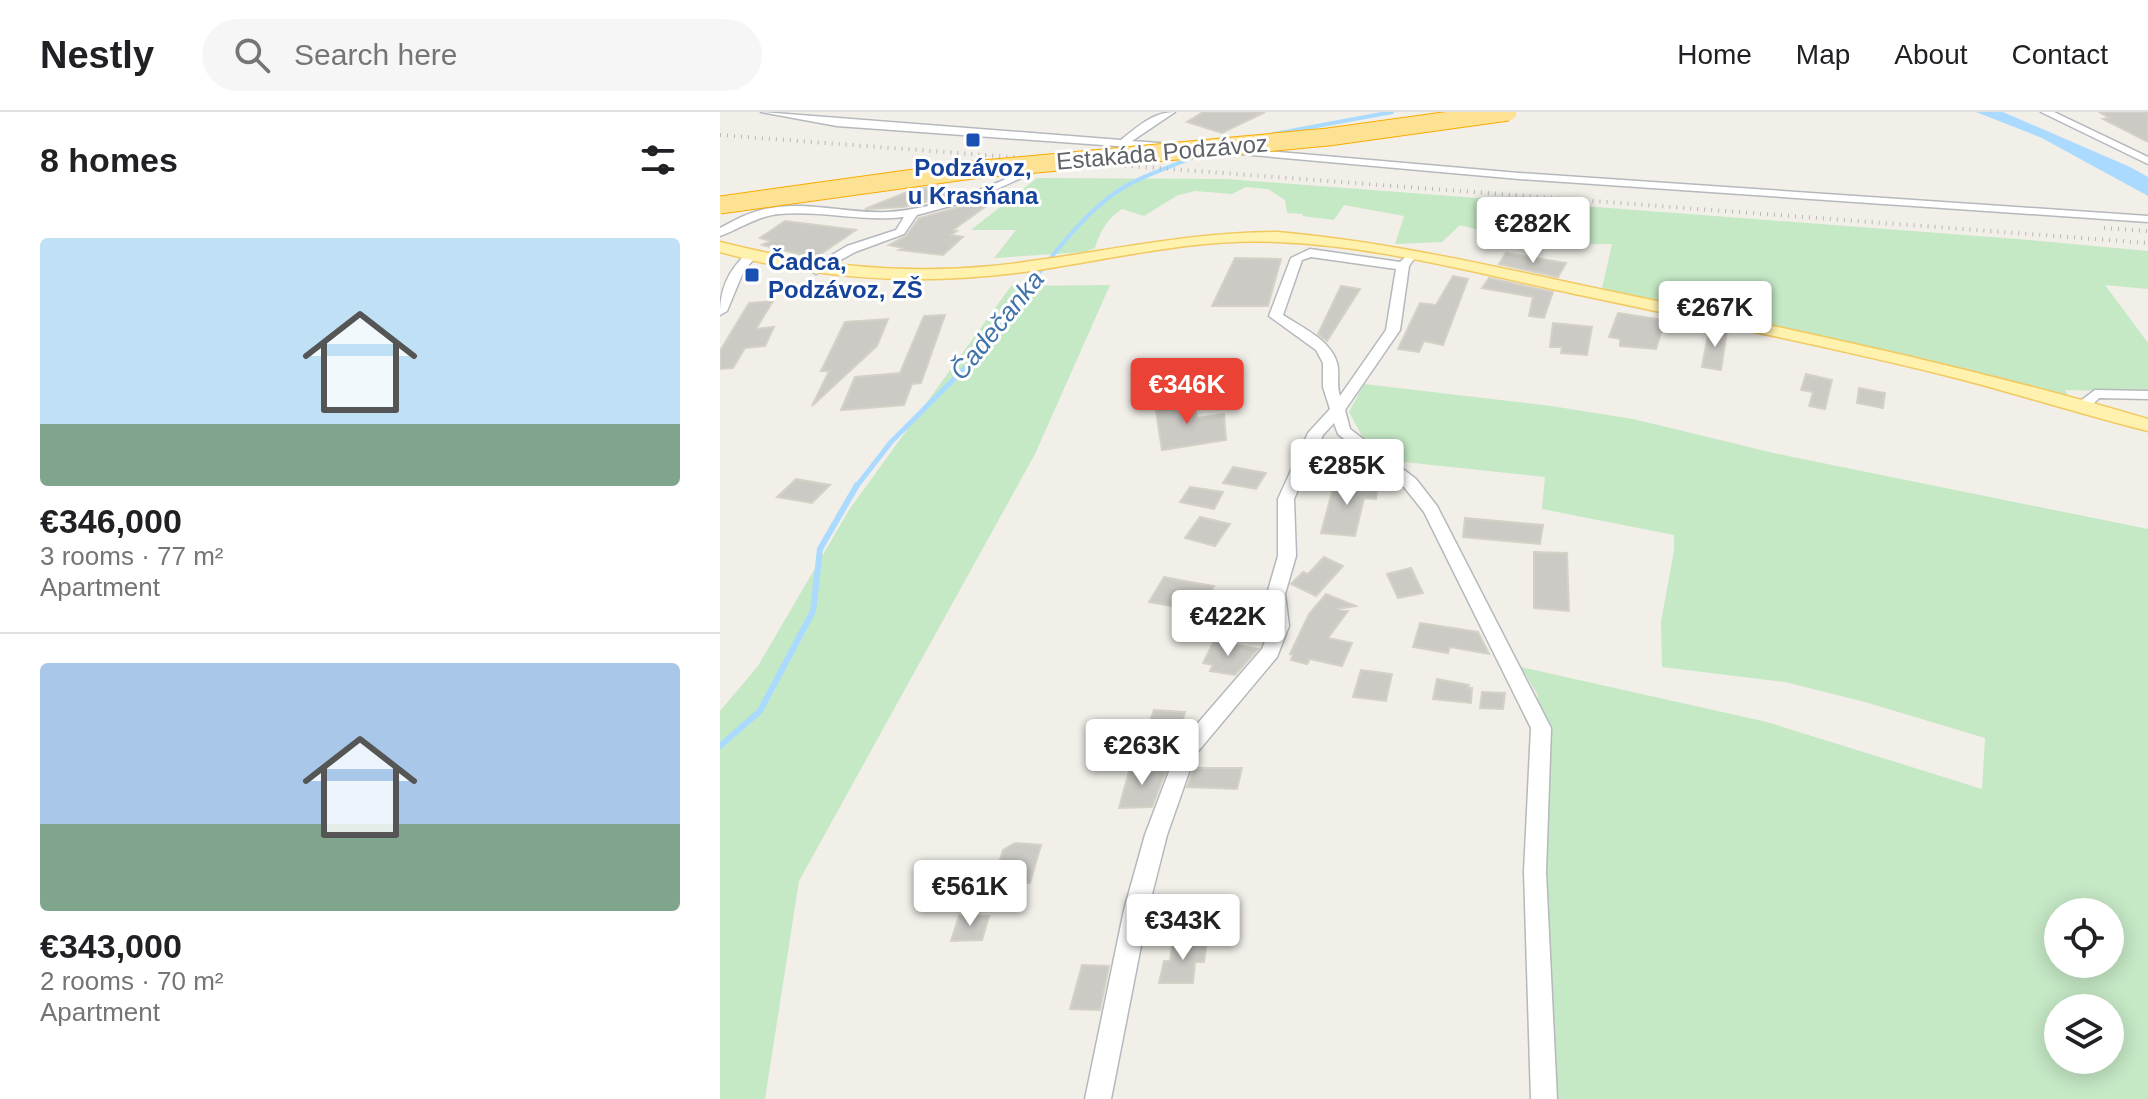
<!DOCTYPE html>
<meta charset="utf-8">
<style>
body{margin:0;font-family:Helvetica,sans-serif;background:#f6f6f6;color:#202124;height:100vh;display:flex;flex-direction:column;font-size:30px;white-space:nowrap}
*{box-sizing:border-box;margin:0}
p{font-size:26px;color:#757577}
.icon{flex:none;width:44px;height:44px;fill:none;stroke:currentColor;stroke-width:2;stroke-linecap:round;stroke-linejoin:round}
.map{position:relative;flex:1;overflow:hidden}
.sheet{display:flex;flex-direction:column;background:#fff;width:720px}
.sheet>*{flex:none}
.tools{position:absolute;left:1324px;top:786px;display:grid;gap:16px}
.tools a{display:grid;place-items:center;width:80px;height:80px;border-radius:50%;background:#fff;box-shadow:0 4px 20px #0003;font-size:40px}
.price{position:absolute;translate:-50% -68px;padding:0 18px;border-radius:8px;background:#fff;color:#222;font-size:26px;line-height:52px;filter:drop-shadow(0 2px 4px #0008)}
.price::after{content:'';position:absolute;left:50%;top:48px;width:24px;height:18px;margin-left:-12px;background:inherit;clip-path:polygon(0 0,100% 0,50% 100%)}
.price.active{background:#ea4335;color:#fff}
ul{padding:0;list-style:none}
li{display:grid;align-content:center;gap:16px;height:424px;padding:0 40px}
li+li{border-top:2px solid #e0e0e0}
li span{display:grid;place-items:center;height:248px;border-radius:8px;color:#555}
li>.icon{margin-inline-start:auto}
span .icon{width:144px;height:144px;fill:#fffc;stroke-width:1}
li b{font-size:34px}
h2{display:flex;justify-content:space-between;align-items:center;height:96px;padding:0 40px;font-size:34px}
header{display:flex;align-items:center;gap:48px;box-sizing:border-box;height:112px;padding:0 40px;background:#fff;border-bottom:2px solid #e0e0e0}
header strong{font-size:38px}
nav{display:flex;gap:44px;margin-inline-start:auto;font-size:28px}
.search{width:560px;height:72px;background:#f6f6f6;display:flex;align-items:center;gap:20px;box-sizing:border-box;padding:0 28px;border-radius:44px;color:#757577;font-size:30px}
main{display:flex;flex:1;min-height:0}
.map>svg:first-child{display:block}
</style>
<header>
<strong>Nestly</strong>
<div class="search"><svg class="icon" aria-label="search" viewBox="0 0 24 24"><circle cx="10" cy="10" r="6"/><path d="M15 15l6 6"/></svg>Search here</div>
<nav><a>Home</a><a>Map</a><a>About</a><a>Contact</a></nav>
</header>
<main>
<section class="sheet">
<h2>8 homes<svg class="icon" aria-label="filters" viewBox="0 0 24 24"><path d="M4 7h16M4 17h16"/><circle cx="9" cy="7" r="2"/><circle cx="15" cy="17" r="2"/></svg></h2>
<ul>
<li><span style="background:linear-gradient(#bfe0f5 75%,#7fa58c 0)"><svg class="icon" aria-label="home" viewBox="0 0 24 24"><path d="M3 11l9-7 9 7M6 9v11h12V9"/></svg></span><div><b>€346,000</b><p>3 rooms · 77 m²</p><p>Apartment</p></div></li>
<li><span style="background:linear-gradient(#a9c7e8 65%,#7fa58c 0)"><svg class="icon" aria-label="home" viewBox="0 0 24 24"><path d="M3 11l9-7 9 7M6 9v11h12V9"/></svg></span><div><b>€343,000</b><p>2 rooms · 70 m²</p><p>Apartment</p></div></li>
</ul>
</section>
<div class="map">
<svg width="1428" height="987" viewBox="0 0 1428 987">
<rect width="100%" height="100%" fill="#f1efe8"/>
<!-- green -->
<path fill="#c5e8c5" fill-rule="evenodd" d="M317,66L506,67L1297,127L1428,139V177L1385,173L1428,231V280L1345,278L1350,286L882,176L892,132L816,133L740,113L722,130L675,132L684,104L624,93L614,108L582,104L583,102L567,101L565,88L548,77L526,75L512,82L475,79L458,83L424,104L402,97C387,107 380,119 375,136L364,140L274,146L296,118H251Z
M390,173L315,342L79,769L45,987H0V599L38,554L129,398L291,174Z
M644,272L831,294L913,307L1058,342L1428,417V987H832L824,613L817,582L801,555L1047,610L1262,677L1265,626L1145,590L1065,570L942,555L941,510L954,438V423L822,397L825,365L675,349L642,324L629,300ZM1338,800H1390V852H1338ZM1338,896H1390V948H1338Z"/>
<!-- water -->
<path fill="#aadaff" d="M1256,0H1283L1410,55L1428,65V84L1322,26Z"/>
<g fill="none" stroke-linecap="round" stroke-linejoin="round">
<!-- stream-far2 -->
<path stroke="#aadaff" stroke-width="4" d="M554,22L672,0
M316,165C337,137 361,107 388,86C414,66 445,57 474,45"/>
<!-- stream-far1 -->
<path stroke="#aadaff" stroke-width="5" d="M136,375L171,330L264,237L318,163"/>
<!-- stream -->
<path stroke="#aadaff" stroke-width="6" d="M0,634L40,599L93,499L100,437L137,373"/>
</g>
<!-- building -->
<path fill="#cccac5" stroke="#d6d1c6" stroke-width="2" d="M483,0H545L502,21L467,10Z
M1379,0H1428V30L1383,7L1390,6Z
M220,74L242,81L184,95L145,97L192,78Z
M257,90L269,92L233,118L237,119L231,123L243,125L223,143L179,138L183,136L169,133L186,124L199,106Z
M65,109L136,118L95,146L42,133L50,129L40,126Z
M786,141L821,147L846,151L838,165L779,152Z
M515,146L561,147L548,194H492Z
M733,164L748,167L723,233L704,229L699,240L678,237L700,191L716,193Z
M769,166L833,180L824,206L809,204L813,185L762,176Z
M621,174L640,177L607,229L598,222Z
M53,189L36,217L54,215L45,234L25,236L13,256L0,257V239L29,191Z
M898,201L945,208L936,237L900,234V227L889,225Z
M225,203L201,271L192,272L184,293L121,298L135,265L180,261L204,204Z
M168,207L157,234L92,294L109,259H101L125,210Z
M833,211L872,215L867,243L841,241L842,235H830Z
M989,217L1007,219L1001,258L982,255Z
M1086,262L1112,268L1105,297L1089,294L1093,280L1081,278Z
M1139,276L1165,281L1163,296L1137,291Z
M474,287L477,306L504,302L506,328L442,338L435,292Z
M513,355L546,361L536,377L503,371Z
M76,367L110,373L92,391L57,385Z
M615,369L658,371L656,387L644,386L635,424L601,421Z
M470,375L503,380L494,397L460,390Z
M480,405L510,412L495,434L465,426Z
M745,406L823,413L820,432L743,425Z
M814,440L847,441L849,499L814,496Z
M604,445L623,454L596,484L571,472L583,460L588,462Z
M691,456L703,481L678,486L667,462Z
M444,465L470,470L494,474L479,499L429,490Z
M606,482L636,494L617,497L628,499L608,526L632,531L622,554L590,547L587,552L571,548L573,543L570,542L589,502Z
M700,511L758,520L769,542L730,535L728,541L693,535Z
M494,529L538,537L515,563L490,559L493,553L483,551Z
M641,558L672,562L666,589L633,585Z
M717,567L749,573L748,576H752L751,591L713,587Z
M762,580L785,581L783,597L760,596Z
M434,598L465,600L457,628L424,626Z
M410,656H447L432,695L399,696Z
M474,656H522L517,677L467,675Z
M295,731L321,733L310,771H273L283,738Z
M239,804H269L262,828L231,829Z
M487,828L484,850H475L473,871H439L444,849H450L453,829Z
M362,853L389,854L380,898L350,897Z"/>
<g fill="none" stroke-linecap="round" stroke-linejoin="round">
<!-- minor casing -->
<g stroke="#b5b8bc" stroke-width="3">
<path id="minor" d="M41,0L401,28C417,15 433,0 455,0L412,29L452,32L457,35L452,38L117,14Z
M1321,0H1334L1428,45V52Z
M513,36L799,61L1428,104V110L799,67L509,41L508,39Z
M301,60L310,62L253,88L197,103L184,122L135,140L96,162L90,158L92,155L127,134L176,118L184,105C142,110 101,98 59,102C37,104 20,117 0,124V116C15,108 29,100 45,97C85,88 127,102 167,100C214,97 259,80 301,60Z
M590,137L680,150L688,143L694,147L689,154L680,218L625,298L630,317L696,367L717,394L831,616L826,760L837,987H811L804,760L811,616L704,400L684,375L638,338L592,346L574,387L576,444L565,482L569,514L557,545L475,643L447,723L428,798L391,987H365L404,798L425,723L459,633L542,537L551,514L547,482L558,444V387L588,321L610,297L603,275V251L596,238L549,204L571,146ZM591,145L676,157L666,218L620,284C616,273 620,262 617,251C611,228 581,215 563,203L582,148ZM614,311L618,322L628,330L597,336L603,323Z
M27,141L37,144L24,158L7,199L0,203C0,177 8,159 27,141Z
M1375,278L1428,279V287L1379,286L1369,296H1359V290Z"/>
</g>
<!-- major casing -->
<g stroke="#f2c960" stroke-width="3">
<path id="major" d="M557,120C674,130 788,158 903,182C1079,219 1255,256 1428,307V319C1360,302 1292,280 1224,263C1103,233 981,209 860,183C760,162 660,134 557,130C474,126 393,147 311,159C206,174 103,169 0,140V130C91,153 178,163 272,154C368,144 460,120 557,120Z"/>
</g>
<!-- minor -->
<use href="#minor" fill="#fff" fill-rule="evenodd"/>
<!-- major -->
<use href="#major" fill="#fff2af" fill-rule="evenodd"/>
<!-- rail -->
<path stroke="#b6b7b8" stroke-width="4" stroke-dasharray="1 6" stroke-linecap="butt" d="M0,23L1428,131
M1384,116L1428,119"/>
<!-- highway-bridge casing -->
<g stroke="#f9ab00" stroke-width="19" stroke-linecap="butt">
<path id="highway-bridge" d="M0,93L252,58L608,25L788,0"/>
</g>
<!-- highway-bridge -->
<use href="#highway-bridge" stroke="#fde293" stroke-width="17"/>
</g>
<!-- markers -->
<g fill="#1a4fb4" stroke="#fff" stroke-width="3">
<rect x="245" y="20" width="16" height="16" rx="4"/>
<rect x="24" y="155" width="16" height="16" rx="4"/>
</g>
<g text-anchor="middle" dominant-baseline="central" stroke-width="6" stroke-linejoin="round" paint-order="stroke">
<!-- far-street labels -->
<g font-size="24" fill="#5f6368" stroke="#fff">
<text transform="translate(442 40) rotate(-5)">Estakáda Podzávoz</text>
</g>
<!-- far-transit labels -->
<g font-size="24" font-weight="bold" fill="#164399" stroke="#fff">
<text x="253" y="55">Podzávoz,<tspan x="253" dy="28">u Krasňana</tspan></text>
<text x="48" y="149" text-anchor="start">Čadca,<tspan x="48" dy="28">Podzávoz, ZŠ</tspan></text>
</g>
<!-- far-water labels -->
<g font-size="26" font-style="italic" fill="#4174aa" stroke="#fff">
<text transform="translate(277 213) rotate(-51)">Čadečanka</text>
</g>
</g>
</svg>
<div class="tools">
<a><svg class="icon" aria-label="locate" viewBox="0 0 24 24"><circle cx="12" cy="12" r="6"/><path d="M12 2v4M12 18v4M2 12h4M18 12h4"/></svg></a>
<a><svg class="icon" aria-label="layers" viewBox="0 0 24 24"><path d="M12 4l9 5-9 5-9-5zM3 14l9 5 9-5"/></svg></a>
</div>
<b class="price" style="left:813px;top:153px">€282K</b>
<b class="price" style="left:995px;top:237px">€267K</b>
<b class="price active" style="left:467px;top:314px">€346K</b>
<b class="price" style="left:627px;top:395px">€285K</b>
<b class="price" style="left:508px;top:546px">€422K</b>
<b class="price" style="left:422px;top:675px">€263K</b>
<b class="price" style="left:250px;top:816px">€561K</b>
<b class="price" style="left:463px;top:850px">€343K</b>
</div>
</main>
